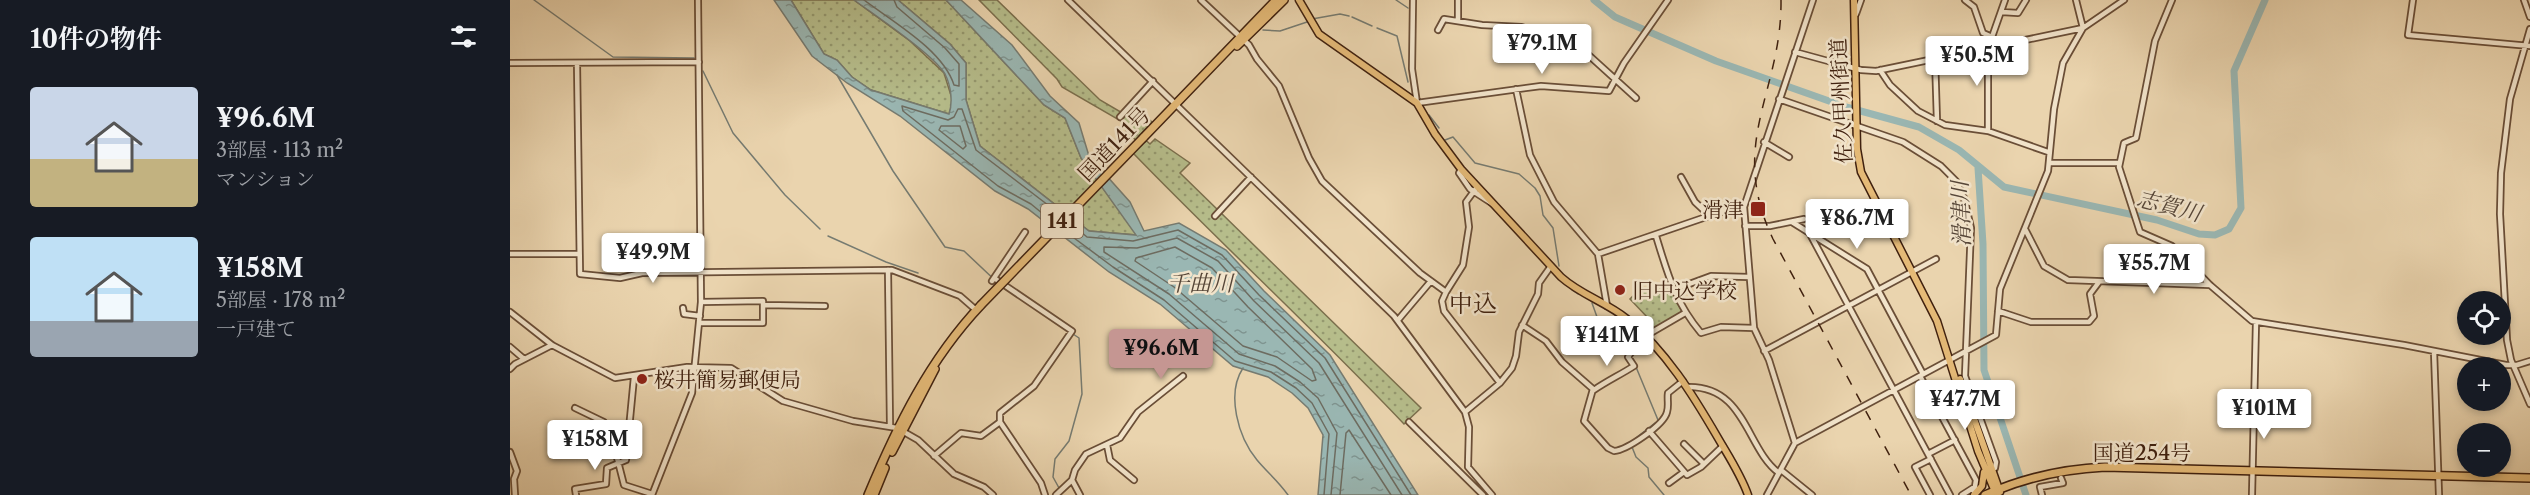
<!DOCTYPE html>
<html lang="ja">
<meta charset="utf-8">
<style>
body{margin:0;font-family:"Libre Caslon Text","Noto Serif JP",serif;background:#242831;color:#f1f3f6;height:100vh;display:flex;flex-direction:column;font-size:22px;white-space:nowrap}
*{box-sizing:border-box;margin:0}
p{font-size:20px;color:#9ea1a6}
.icon{flex:none;width:33px;height:33px;fill:none;stroke:currentColor;stroke-width:2;stroke-linecap:round;stroke-linejoin:round}
.map{position:relative;flex:1;overflow:hidden}
.sheet{display:flex;flex-direction:column;background:#171b24;width:510px}
.sheet>*{flex:none}
.fabs{position:absolute;left:1947px;top:291px;display:grid;gap:12px}
.fabs a{display:grid;place-items:center;width:54px;height:54px;border-radius:50%;background:#171b24;box-shadow:0 3px 9px #0003;font-size:30px}
.price{position:absolute;translate:-50% -51px;padding:0 14px;border-radius:6px;background:#fff;color:#222;font-size:20px;line-height:39px;filter:drop-shadow(0 2px 3px #0008)}
.price::after{content:'';position:absolute;left:50%;top:36px;width:18px;height:14px;margin-left:-9px;background:inherit;clip-path:polygon(0 0,100% 0,50% 100%)}
.price.selected{background:#c59692;color:#111}
ul{padding:0;list-style:none}
li{display:flex;align-items:center;gap:18px;height:150px;padding:0 30px}
li span{display:grid;place-items:center;flex:none;width:168px;height:120px;border-radius:6px;color:#555}
li>.icon{margin-inline-start:auto}
span .icon{width:72px;height:72px;fill:#fffc;stroke-width:1}
li b{font-size:26px}
h2{display:flex;justify-content:space-between;align-items:center;height:72px;padding:0 30px;font-size:26px}
main{display:flex;flex:1;min-height:0}
.map>svg:first-child{display:block}
</style>
<main>
<section class="sheet">
<h2>10件の物件<svg class="icon" aria-label="filters" viewBox="0 0 24 24"><path d="M4 7h16M4 17h16"/><circle cx="9" cy="7" r="2"/><circle cx="15" cy="17" r="2"/></svg></h2>
<ul>
<li><span style="background:linear-gradient(#c9d6e8 60%,#c2b280 0)"><svg class="icon" aria-label="home" viewBox="0 0 24 24"><path d="M3 11l9-7 9 7M6 9v11h12V9"/></svg></span><div><b>¥96.6M</b><p>3部屋 · 113 m²</p><p>マンション</p></div></li>
<li><span style="background:linear-gradient(#bfe0f5 70%,#9aa5b1 0)"><svg class="icon" aria-label="home" viewBox="0 0 24 24"><path d="M3 11l9-7 9 7M6 9v11h12V9"/></svg></span><div><b>¥158M</b><p>5部屋 · 178 m²</p><p>一戸建て</p></div></li>
</ul>
</section>
<div class="map">
<svg width="2020" height="495" viewBox="0 0 2020 495">
<defs>
<pattern id="grass-dots" width="8" height="8" patternUnits="userSpaceOnUse" patternTransform="scale(1.5)"><rect width="8" height="8" fill="#b6bd8b"/><path d="M2 2h.1M6 6h.1" fill="none" stroke="#959970" stroke-width="1.8" stroke-linecap="round"/></pattern>
<pattern id="water-ripples" width="26" height="14" patternUnits="userSpaceOnUse" patternTransform="scale(1.5)"><rect width="26" height="14" fill="#9ab7b3"/><path d="M2 4q2-2 4 0t4 0M15 11q2-2 4 0t4 0" fill="none" stroke="#7f9490"/></pattern>
</defs>
<rect width="100%" height="100%" fill="#ead4ae"/>
<filter id="stains"><feTurbulence type="fractalNoise" baseFrequency=".00333" numOctaves="4"/><feColorMatrix values="0 0 0 0 .2 0 0 0 0 .09 0 0 0 0 .02 0 0 0 .5 -.17"/></filter>
<radialGradient id="worn" r=".72"><stop offset=".6" stop-color="#630" stop-opacity="0"/><stop offset="1" stop-color="#630" stop-opacity=".3"/></radialGradient>
<!-- grass -->
<path fill="url(#grass-dots)" stroke="#7b6f4d" stroke-width="1.5" d="M281,0H344L400,41L434,73L443,102L439,114L361,90L342,77L327,60L314,54Z
M388,0H436L441,5L534,105L555,118L571,158L627,235L579,231L470,146L456,100V63L440,44Z
M469,0H487L590,100L614,114L623,105L642,122L630,135L640,144L645,139L680,163L670,173L911,408L894,424C806,331 712,245 623,153L631,145L616,131L618,125L552,87L547,79Z
M1158,283L1172,312L1137,333L1131,326L1138,318L1120,299L1126,293Z"/>
<!-- water -->
<path fill="url(#water-ripples)" stroke="#767b71" stroke-width="1.5" d="M264,0H281L314,54L327,60L342,77L361,90L439,114C443,102 441,86 435,74C423,54 364,15 344,0H388L440,44L456,63V100L470,146L579,231L626,235L571,158L555,118L534,105L436,0H451L502,45L540,96L569,123L579,156L620,202L634,231L669,223L716,250L754,291L820,355L908,495H808L813,435L798,408L782,393L758,377L723,366L650,304L599,272L518,209L485,191L390,116L337,83L302,56Z"/>
<g fill="none" stroke-linecap="round" stroke-linejoin="round">
<!-- shore -->
<path stroke="#6d6c61" stroke-width="1.5" d="M354,0C383,22 433,50 444,85L449,86V64L435,48L387,7L384,0
M450,126L456,146L453,149L429,130L431,126Z
M559,222L577,237L623,241L668,230L712,255L749,295L815,358L901,495
M544,223L521,204L488,186L393,111L392,106L438,120L444,117L448,109H452L466,150L551,215
M552,229L603,267L654,300L725,361L761,372L786,388L802,403L819,434L814,495
M665,247L702,268L738,307L802,369L806,380L802,381L767,357L733,346L664,287L625,261L626,258Z
M821,495L827,433L808,398L790,382L765,366L729,354L659,294L594,252V247L627,248L667,238L708,261L744,301L809,363L892,495
M830,495L836,433L839,430L881,495"/>
<!-- stream -->
<path stroke="#767b71" stroke-width="1.5" d="M24,0L103,57L184,58
M886,0L898,8
M842,17L862,26
M802,19L830,14L839,16
M867,28L887,36L898,82
M753,30L770,31L797,22
M193,71L223,133L275,195L310,229
M327,75L383,171L435,247L454,251L489,284
M919,115L929,128
M935,140L943,137L965,163L1009,174L1025,188L1030,196L1033,215L1043,228L1049,266
M318,236L376,262L408,273
M493,287L519,304
M1062,290L1068,294
M1082,303L1087,317L1105,330L1117,353
M1126,367L1148,420
M733,368C716,394 728,437 747,460C757,472 769,482 778,495
M1122,441L1145,423
M1122,447L1126,457L1138,468L1139,477L1154,495
M549,488L543,477L545,459L559,441L572,394L569,338L563,334"/>
<!-- river -->
<path stroke="#9ab7b3" stroke-width="7" d="M1084,0L1105,17L1206,61L1336,107L1409,127L1449,150L1494,187L1647,220L1689,234L1705,235L1719,229L1731,208L1724,71L1755,0
M1468,168L1473,244L1474,370L1516,495"/>
<!-- minor casing -->
<g stroke="#6a4e37" stroke-width="8">
<path id="minor" d="M558,0L884,316L955,412L959,427L958,467L982,495
M691,0L739,45L747,59L769,86L799,158L812,181L910,273L936,292L932,301L934,311L990,383
M903,0L902,69L907,103L1031,86L1099,91L1114,63L1158,0
M948,0V20
M1455,0L1464,7L1473,33L1482,37
M1662,0L1645,41L1626,138L1614,143L1609,167L1630,232L1662,246L1700,285L1742,321L1894,345L1996,365H2007L2020,361
M1903,0L1898,35L2020,46
M2014,0L2020,17
M1492,12L1508,13L1516,0
M1346,14L1351,0
M2020,29L2000,99L1991,173L1990,214L1997,340L2001,360L2020,404
M928,30L934,19L972,25L1011,27L1062,40L1126,98
M1285,52L1351,70L1366,71L1573,28L1614,0
M1425,58L1427,121
M0,63L189,62
M67,63L70,274L110,278L132,273L382,270L450,296L466,310
M1370,70L1380,85L1408,111L1435,125L1478,131L1538,152
M1006,89L1020,155L1044,202L1088,254L1097,306
M1269,99L1393,142L1431,166L1446,181L1454,198L1461,228L1455,376L1486,462L1485,468
M610,117L643,81
M1478,131V75L1482,37L1495,0
M1254,142L1279,157
M1539,163H1609
M951,169L949,173L960,189L983,204
M1171,177L1185,202L1200,216
M705,216L741,177
M1282,222L1357,269L1413,374
M1235,226H1260L1294,219
M1515,229L1534,266L1558,280L1700,285
M1300,234L1440,495
M1146,236C1158,275 1165,302 1191,333L1211,327L1244,328
M0,254H69
M1088,254L1234,204
M378,270L380,425
M484,278L562,331L524,386L490,413V422L531,483L535,495
M482,281L515,232
M1163,290L1201,276L1239,277
M936,292L953,265L959,227L956,202L967,187
M191,302L253,301V305L315,306
M173,308L174,314L190,316
M1488,311L1521,322H1579L1584,316L1580,294L1589,282
M0,312L42,345L105,378L177,367L221,368L273,401L343,421L387,428L408,440L444,474L474,487L483,495
M888,320L921,281
M189,323H253V305
M1012,325L1036,341L1052,362L1083,389L1074,421L1098,448L1104,451C1117,450 1154,425 1157,412C1159,406 1157,399 1158,393L1173,381
M0,347L14,359
M1254,351L1426,259
M1924,351L1929,495
M0,369L5,364L42,345
M1410,376L1466,480L1464,493
M1177,387C1236,385 1236,449 1269,473
M1084,390C1097,381 1110,375 1124,366L1118,357L1132,338L1175,313
M65,408L94,422L102,438L114,485L142,494
M955,412L990,383L1002,368L1006,356L1009,332L1028,294L1029,283L1041,266
M899,422L973,495
M1139,431L1177,475L1191,467L1213,446
M1285,443L1259,360L1244,328L1234,207L1303,0
M1174,444L1194,464
M597,445L600,460L624,480
M0,452L7,471L4,479L5,495
M1418,454L1445,440
M424,456L451,433L471,436L490,422
M1271,470L1302,495
M562,480L570,495
M1159,483L1174,472
M66,495L65,489L96,484L97,468L116,460L124,377
M142,495L182,393L191,302L188,0
M546,495L562,480L565,470L576,454L610,438L628,412L673,376
M1257,495L1285,443L1486,335L1490,289L1538,171L1544,109L1553,63L1573,28L1566,0
M1420,495L1405,467L1421,459
M1452,495L1463,488
M1532,495L1530,487L1553,483L1551,478
M1742,495L1746,322"/>
</g>
<!-- major casing -->
<g stroke="#40210f" stroke-width="9">
<path id="major" d="M789,0L809,34L907,103L925,134L951,169L1051,277C1071,295 1096,302 1117,319C1156,351 1183,395 1208,438C1219,457 1231,475 1238,495
M1344,0L1347,149L1351,172L1427,321L1468,451L1486,494
M1450,379L1490,492
M1464,495L1472,486L1474,472"/>
</g>
<!-- highway casing -->
<g stroke="#40210f" stroke-width="10">
<path id="highway" d="M727,46L774,0
M633,138L766,0
M382,452L425,369
M358,495C387,426 419,360 471,305
M364,495L375,468
M1475,495C1513,478 1554,469 1595,467L2020,478"/>
</g>
<!-- minor -->
<use href="#minor" stroke="#f1e3ca" stroke-width="4.5"/>
<!-- major -->
<use href="#major" stroke="#e5ba77" stroke-width="6"/>
<!-- highway -->
<use href="#highway" stroke="#e5ba77" stroke-width="7"/>
<!-- rail -->
<path stroke="#40210f" stroke-width="1.5" stroke-dasharray="10 10" stroke-linecap="butt" d="M1271,0C1272,93 1217,142 1263,239L1401,495"/>
<!-- highway-bridge casing -->
<g stroke="#40210f" stroke-width="10" stroke-linecap="butt">
<path id="highway-bridge" d="M471,305L633,138"/>
</g>
<!-- highway-bridge -->
<use href="#highway-bridge" stroke="#e5ba77" stroke-width="7"/>
</g>
<!-- markers -->
<g fill="#8f2418" stroke="#f1e3ca" stroke-width="2">
<rect x="1240" y="201" width="16" height="16" rx="3"/>
<circle cx="1110" cy="290" r="6"/>
<circle cx="132" cy="379" r="6"/>
</g>
<g text-anchor="middle" dominant-baseline="central" stroke-width="5" stroke-linejoin="round" paint-order="stroke">
<!-- shield labels -->
<rect fill="#f1e3ca" stroke="#755b47" stroke-width="1.5" x="531" y="204" width="42" height="34" rx="4.5"/>
<g font-size="20" font-weight="bold" fill="#40210f">
<text x="552" y="221">141</text>
</g>
<!-- street labels -->
<g font-size="21" fill="#40210f" stroke="#f1e3ca">
<text transform="translate(1331 101) rotate(-93)">佐久甲州街道</text>
<text transform="translate(604 144) rotate(-46)">国道141号</text>
<text x="1632" y="452">国道254号</text>
</g>
<!-- poi labels -->
<g font-size="21" fill="#40210f" stroke="#f1e3ca" text-anchor="start">
<text x="1234" y="209" text-anchor="end">滑津</text>
<text x="1122" y="290">旧中込学校</text>
<text x="144" y="379">桜井簡易郵便局</text>
</g>
<!-- water labels -->
<g font-size="22" font-style="italic" fill="#564638" stroke="#f1e3ca">
<text transform="translate(1659 206) rotate(14)">志賀川</text>
<text transform="translate(1451 214) rotate(-92)">滑津川</text>
<text x="690" y="283">千曲川</text>
</g>
<!-- quarter labels -->
<g font-size="24" fill="#40210f" stroke="#f1e3ca">
<text x="963" y="303">中込</text>
</g>
</g>
<rect width="100%" height="100%" filter="url(#stains)"/>
<rect width="100%" height="100%" fill="url(#worn)"/>
</svg>
<div class="fabs">
<a><svg class="icon" aria-label="locate" viewBox="0 0 24 24"><circle cx="12" cy="12" r="6"/><path d="M12 2v4M12 18v4M2 12h4M18 12h4"/></svg></a>
<a>+</a>
<a>−</a>
</div>
<b class="price" style="left:1032px;top:75px">¥79.1M</b>
<b class="price" style="left:1467px;top:87px">¥50.5M</b>
<b class="price" style="left:1347px;top:250px">¥86.7M</b>
<b class="price" style="left:143px;top:284px">¥49.9M</b>
<b class="price" style="left:1644px;top:295px">¥55.7M</b>
<b class="price" style="left:1097px;top:367px">¥141M</b>
<b class="price selected" style="left:651px;top:380px">¥96.6M</b>
<b class="price" style="left:1455px;top:431px">¥47.7M</b>
<b class="price" style="left:1754px;top:440px">¥101M</b>
<b class="price" style="left:85px;top:471px">¥158M</b>
</div>
</main>
